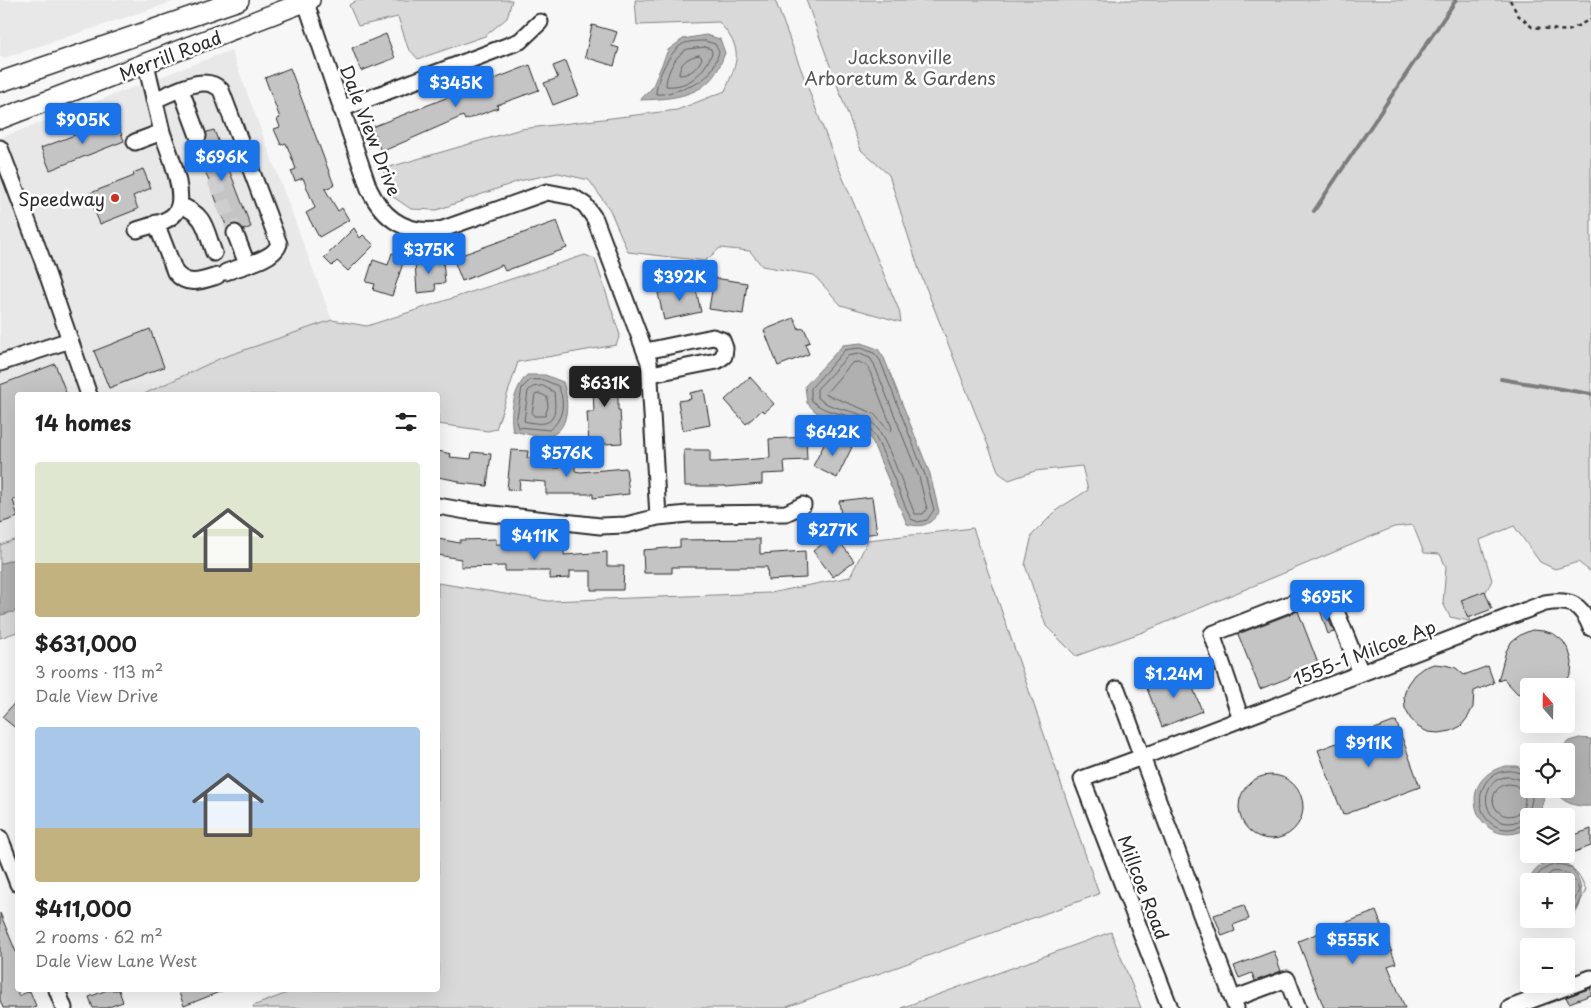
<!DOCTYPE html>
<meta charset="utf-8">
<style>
body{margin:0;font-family:"Playpen Sans",sans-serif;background:#f2f2f2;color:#222;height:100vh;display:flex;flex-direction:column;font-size:19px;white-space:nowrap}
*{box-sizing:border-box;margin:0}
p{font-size:16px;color:#767676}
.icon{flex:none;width:28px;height:28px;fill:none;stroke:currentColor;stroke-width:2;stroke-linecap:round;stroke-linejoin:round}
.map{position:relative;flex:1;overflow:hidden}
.side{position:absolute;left:15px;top:392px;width:425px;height:600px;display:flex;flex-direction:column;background:#fff;border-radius:5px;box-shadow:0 5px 20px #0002}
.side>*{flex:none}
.needle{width:32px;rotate:340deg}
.tools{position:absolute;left:1520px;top:678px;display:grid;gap:10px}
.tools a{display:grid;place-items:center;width:55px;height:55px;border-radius:5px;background:#fff;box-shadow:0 5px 20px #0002;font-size:25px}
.price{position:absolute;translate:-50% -42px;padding:0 11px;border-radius:5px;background:#1a73e8;color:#fff;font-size:16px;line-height:32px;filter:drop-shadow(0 1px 2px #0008)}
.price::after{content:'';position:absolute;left:50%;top:30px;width:15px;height:11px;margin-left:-8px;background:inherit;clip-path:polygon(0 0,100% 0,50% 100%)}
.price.active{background:#222;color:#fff}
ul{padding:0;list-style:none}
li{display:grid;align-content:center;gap:10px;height:265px;padding:0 20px}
li span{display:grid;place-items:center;height:155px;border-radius:5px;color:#555}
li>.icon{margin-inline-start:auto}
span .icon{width:90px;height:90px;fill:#fffc;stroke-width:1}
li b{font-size:21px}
h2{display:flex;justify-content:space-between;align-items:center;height:60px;padding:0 20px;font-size:21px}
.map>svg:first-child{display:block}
</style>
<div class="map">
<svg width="1591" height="1008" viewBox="0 0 1591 1008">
<rect width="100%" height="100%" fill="#f7f7f7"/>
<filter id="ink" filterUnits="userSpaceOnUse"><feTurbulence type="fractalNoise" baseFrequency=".02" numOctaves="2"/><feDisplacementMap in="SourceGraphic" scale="10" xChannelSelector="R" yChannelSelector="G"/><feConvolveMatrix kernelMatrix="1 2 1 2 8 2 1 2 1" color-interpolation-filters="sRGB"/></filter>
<g filter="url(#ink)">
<!-- built -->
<path fill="#e8e8e8" d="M0,0H178L4,58L0,57Z
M231,50L332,320L221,358L142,395H18L17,539L0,545V138Z"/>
<!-- green -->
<path fill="#d9d9d9" stroke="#828282" d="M357,0H512L507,18L485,36L418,59L408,48L398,17L358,26L349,5Z
M635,0H775L834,157L899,310L901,322L841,305L814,275L762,266L750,251L720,248L705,261L628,252L610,210L589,180L558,173L519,181L437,210L411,209L389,194L383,169L521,129L677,110L725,91C739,58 743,50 719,22L637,25Z
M806,0H1591V572L1578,562L1555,569L1540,562L1514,526L1480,540L1492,580C1485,596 1474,605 1469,621L1450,617L1443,603L1446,567L1440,554L1424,553L1413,525L1394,527L1143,632L1076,656L1046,626L1025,565L1032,535L1058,509L1088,490L1082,466L1035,471L1009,480L999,473L919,270L889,175L861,150Z
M585,255L595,259L620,335L616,345L518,362L496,429L488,431L438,424V395H142L221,358L332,320L367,326Z
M973,528L1099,894L784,1008H254L253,1006L295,990H438V583L548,601L770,593L850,577L868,540Z
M17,539V558L0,564V545Z
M17,611V632L0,638V615Z
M1111,932L1141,1008H901Z"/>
<!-- water -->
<path fill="#b0b0b0" stroke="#7b7b7b" d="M706,35L720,39L725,53C722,59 720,68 715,74C699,98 666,99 640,100L652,88L668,50L683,39Z
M861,343L878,349L884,358L930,474L939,512C930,525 923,528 907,524L872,441C854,416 841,426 819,414C815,412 810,406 807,403L805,386L843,345Z
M527,375H545L563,382C568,397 571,427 552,435C541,439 524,433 513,431C509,412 514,389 527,375Z
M17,558V611L0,615V564Z
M1579,738L1591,739V806C1574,807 1563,803 1553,789H1566V751H1556L1569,741Z
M1505,766H1516L1527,770L1529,789H1542L1544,799L1539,816H1529V828C1480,855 1449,781 1505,766Z
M1559,860C1591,870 1590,934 1545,919H1566V881H1529V901C1523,878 1537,862 1559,860Z"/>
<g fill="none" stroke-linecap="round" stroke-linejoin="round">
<!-- shore -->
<path stroke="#606060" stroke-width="1" d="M705,41L715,44L719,52C712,76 703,83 679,90C671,92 664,95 656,94C656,79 670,49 685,43C691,41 699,41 705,41Z
M705,47L711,49L712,53C704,73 689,88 666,86C666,74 676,53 688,49C693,48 700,48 705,47Z
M699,55L702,58C698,68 690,75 679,75C679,63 688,57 699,55Z
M861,348L874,353L880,360L925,475L934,510L927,520L918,522L911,519C902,501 879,436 867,425C850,411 826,416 811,400V388L845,350Z
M860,354L870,358L874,364L919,477L927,509L923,514H915C906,494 885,431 870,420C854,408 831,411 817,397V389L848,356Z
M859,362L868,367L892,428L890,432L873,413L825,394L852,363Z
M544,380L558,386C566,401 563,421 549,430L518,427L516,422L522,388L530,380Z
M543,386L554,392C557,420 553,428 524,421L528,391L533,387Z
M541,394L547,397L548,407L545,416H534L532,413L535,395Z
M1529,775C1521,774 1514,770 1506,771C1472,774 1472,826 1506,829C1514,830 1521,825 1529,824
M1529,782C1521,781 1514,776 1506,777C1478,780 1481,823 1509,823C1515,823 1521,819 1527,818L1532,800L1531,789
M1493 800a16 16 0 1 1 32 0a16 16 0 1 1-32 0Z
M1534,881C1541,866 1560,859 1574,870C1580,875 1583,883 1586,890L1577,908L1566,915
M1541,881L1552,872C1567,870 1574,877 1579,890L1573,904L1566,909"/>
<!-- stream -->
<path stroke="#7b7b7b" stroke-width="4" d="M1314,211L1456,0
M1501,379L1591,394"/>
</g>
<!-- building -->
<path fill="#c4c4c4" stroke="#2b2b2b" d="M592,25L617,32L612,46L619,48L614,66L585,57Z
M386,34L395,58L361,71L352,48Z
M566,61L579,95L553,105L544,83L558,78L553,66Z
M530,65L539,90L497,105L498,108L465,120L463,116L381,152L372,127Z
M290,68L334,185L325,189L338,211L342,208L349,220L319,237L306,213L315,208L303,178L295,181L291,171L296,169L286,143L281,145L274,129L280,127L277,119L280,118L265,78Z
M116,119L124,141L50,170L41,148Z
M214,130L251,227L244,230L236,224L227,228L195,145L205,142L207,132Z
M143,169L151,188L133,196L138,209L100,224L88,194L134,176L133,173Z
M557,221L567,248L505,271L502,265L462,281L453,258Z
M354,228L360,238L363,235L374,245L348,271L337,261L332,266L324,258Z
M392,253L405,257L392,296L373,290L375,284L366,282L373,260L388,265Z
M443,260L445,283L435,284L436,291L417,293L415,262Z
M714,278L747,283L743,314L709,309Z
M695,285L701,312L664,320L658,293Z
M794,318L799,329L804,328L810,342L805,344L809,354L778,366L764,330Z
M150,329L164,367L109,388L94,351Z
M55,364L67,395H18V498L13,500L18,517L0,523V385Z
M618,366V410H620L622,443L589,445L587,412H594L592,367Z
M750,377L774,404L765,412L762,410L746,424L725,400Z
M704,390L710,425L683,430L678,401L691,399L690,393Z
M829,435L852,447L837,478L813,466Z
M806,437L807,460L784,461L785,473L762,474V484L726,487V486H685L684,450H710V462H716L770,458L769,439Z
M511,450L528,451L527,458L538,459L537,468H560V463H575V471L581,472L626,468L629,494L593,498V494H546V482L520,480L519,490L507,489Z
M438,451L451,454L450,457L471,459L472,452L491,454L487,486L459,483V481L438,477Z
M872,497L877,533L855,536L853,514L841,515L839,501Z
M832,531L854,561L833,577L813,551L824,543L821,539Z
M438,539L460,543V540L496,539V544L541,545V548L564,547V555L607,552V566H624L623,590H591V571H570V578L550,579V571H505V566L461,567V559L438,555Z
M760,539V554L805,551L806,578L768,580L767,567H672V573H644L643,550L680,547V540Z
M1485,591L1492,609L1468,618L1461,600Z
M1324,609L1334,632L1328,634L1320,610Z
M1298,611L1319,666L1260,689L1238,634Z
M1532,630L1544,631L1554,634L1563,641L1569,651L1572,662L1571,673L1564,686H1529V698L1517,693L1504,679L1498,681L1506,651L1512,641L1522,634Z
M1434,664L1445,665L1456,668L1464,675L1488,666L1494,683L1474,691L1473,707L1468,717L1461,726L1451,731L1439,733L1428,732L1418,727L1410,718L1405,708L1404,696L1407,685L1414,675L1423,668Z
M1186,670L1202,711L1162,727L1146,686Z
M18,699V730L2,717Z
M1396,721L1420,787L1343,815L1318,750Z
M1239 807a32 32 0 1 1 64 0a32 32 0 1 1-64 0Z
M1591,829V846L1566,855V838Z
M1244,905L1249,919L1233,925L1235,931L1222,936L1214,915Z
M1376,911L1396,963L1388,966L1405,1008H1324L1298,941Z
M0,913L18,957V996L30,991L36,1006L30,1008H3L0,1000Z
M1274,951L1281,971L1255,981L1252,973L1239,978L1234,966Z
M1591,988V995L1569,1003L1566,997Z
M107,990H119L123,1002L106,1008H93L89,997Z
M178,990H222V991L184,1006Z"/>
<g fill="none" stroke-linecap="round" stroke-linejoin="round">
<!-- minor-tunnel -->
<path stroke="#cecece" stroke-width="15" stroke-dasharray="15 8" stroke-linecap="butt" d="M198,136L235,233"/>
<!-- minor casing -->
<g stroke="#2b2b2b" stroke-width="19">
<path id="minor" d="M305,0L369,189C384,220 408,236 443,229L547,192L573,197L585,205L595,219L649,362L658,517
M181,90L198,136
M154,100C174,93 204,72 221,90L279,244C274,260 241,266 226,272
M341,109L520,41L540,22
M135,142L162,132L146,64
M0,148L42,259L89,395
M179,205C206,214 205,229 214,253
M156,223L175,272C187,287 201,281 217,276
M137,230C148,226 170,222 176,212C188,195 168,150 162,132
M235,233L247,264
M646,351L713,337L722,340L725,348L724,356L717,361L651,374
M0,363L70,340
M438,506L466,511L600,526L626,525L658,517L688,514L786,513L803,505
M1117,689L1142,757L1082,779L1170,1008
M1241,719L1212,634L1310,596L1324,595L1334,606L1361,673
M0,838L18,884
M57,990L64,1008
M1233,999L1287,979L1298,1008
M1236,1008L1142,757L1545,603C1570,599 1581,603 1591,628
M1510,1008L1591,978"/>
</g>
<!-- major casing -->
<g stroke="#2b2b2b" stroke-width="22">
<path id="major" d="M0,82L239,0
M0,119L310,0"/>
</g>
<!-- path -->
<path stroke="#2b2b2b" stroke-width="2.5" stroke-dasharray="4 4" stroke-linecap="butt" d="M1510,0L1518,15L1532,27L1568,31L1591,19"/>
<!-- minor -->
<use href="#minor" stroke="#fff" stroke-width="15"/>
<!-- major -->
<use href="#major" stroke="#fff" stroke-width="19"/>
</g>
</g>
<!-- markers -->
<circle fill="#c8321e" stroke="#fff" stroke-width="2" cx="115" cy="198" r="5"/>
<g text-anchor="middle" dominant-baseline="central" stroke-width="5" stroke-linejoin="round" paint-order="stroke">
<!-- street labels -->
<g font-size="18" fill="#2b2b2b" stroke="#fff">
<text transform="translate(170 55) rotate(-21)">Merrill Road</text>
<text transform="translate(371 130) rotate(69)">Dale View Drive</text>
<text transform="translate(1364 652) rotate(-21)">1555-1 Milcoe Ap</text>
<text transform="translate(1144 887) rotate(69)">Millcoe Road</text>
</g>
<!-- park labels -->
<g font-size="18" fill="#565656" stroke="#fff">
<text x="900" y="56">Jacksonville<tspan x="900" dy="21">Arboretum &amp; Gardens</tspan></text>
</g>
<!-- poi labels -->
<g font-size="18" fill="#2b2b2b" stroke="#fff" text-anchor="end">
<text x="105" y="198">Speedway</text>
</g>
</g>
</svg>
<div class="tools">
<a><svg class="needle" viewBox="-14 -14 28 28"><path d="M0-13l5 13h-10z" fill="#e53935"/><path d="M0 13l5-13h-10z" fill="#767676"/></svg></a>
<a><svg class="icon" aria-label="locate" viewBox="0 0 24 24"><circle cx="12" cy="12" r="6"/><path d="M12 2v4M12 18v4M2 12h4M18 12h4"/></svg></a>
<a><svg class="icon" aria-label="layers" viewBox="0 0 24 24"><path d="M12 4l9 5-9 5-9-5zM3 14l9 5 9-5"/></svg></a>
<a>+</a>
<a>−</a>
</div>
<b class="price" style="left:456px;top:108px">$345K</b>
<b class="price" style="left:83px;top:145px">$905K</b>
<b class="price" style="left:222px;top:182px">$696K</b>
<b class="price" style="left:429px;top:275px">$375K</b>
<b class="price" style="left:680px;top:302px">$392K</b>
<b class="price active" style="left:605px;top:408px">$631K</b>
<b class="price" style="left:833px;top:457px">$642K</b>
<b class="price" style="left:567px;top:478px">$576K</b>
<b class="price" style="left:833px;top:555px">$277K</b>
<b class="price" style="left:535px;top:561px">$411K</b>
<b class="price" style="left:1327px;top:622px">$695K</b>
<b class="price" style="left:1174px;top:699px">$1.24M</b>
<b class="price" style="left:1369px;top:768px">$911K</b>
<b class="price" style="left:1353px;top:965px">$555K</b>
<section class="side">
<h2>14 homes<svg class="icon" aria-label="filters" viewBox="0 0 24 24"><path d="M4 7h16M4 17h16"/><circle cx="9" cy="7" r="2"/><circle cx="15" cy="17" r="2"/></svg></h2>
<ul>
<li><span style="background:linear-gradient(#dfe7d0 65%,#c2b280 0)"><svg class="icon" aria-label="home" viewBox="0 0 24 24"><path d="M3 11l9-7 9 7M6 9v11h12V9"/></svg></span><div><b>$631,000</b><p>3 rooms · 113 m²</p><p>Dale View Drive</p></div></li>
<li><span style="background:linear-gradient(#a9c7e8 65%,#c2b280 0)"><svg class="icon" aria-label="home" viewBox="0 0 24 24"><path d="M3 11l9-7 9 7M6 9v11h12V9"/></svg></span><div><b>$411,000</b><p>2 rooms · 62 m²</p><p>Dale View Lane West</p></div></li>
</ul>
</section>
</div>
